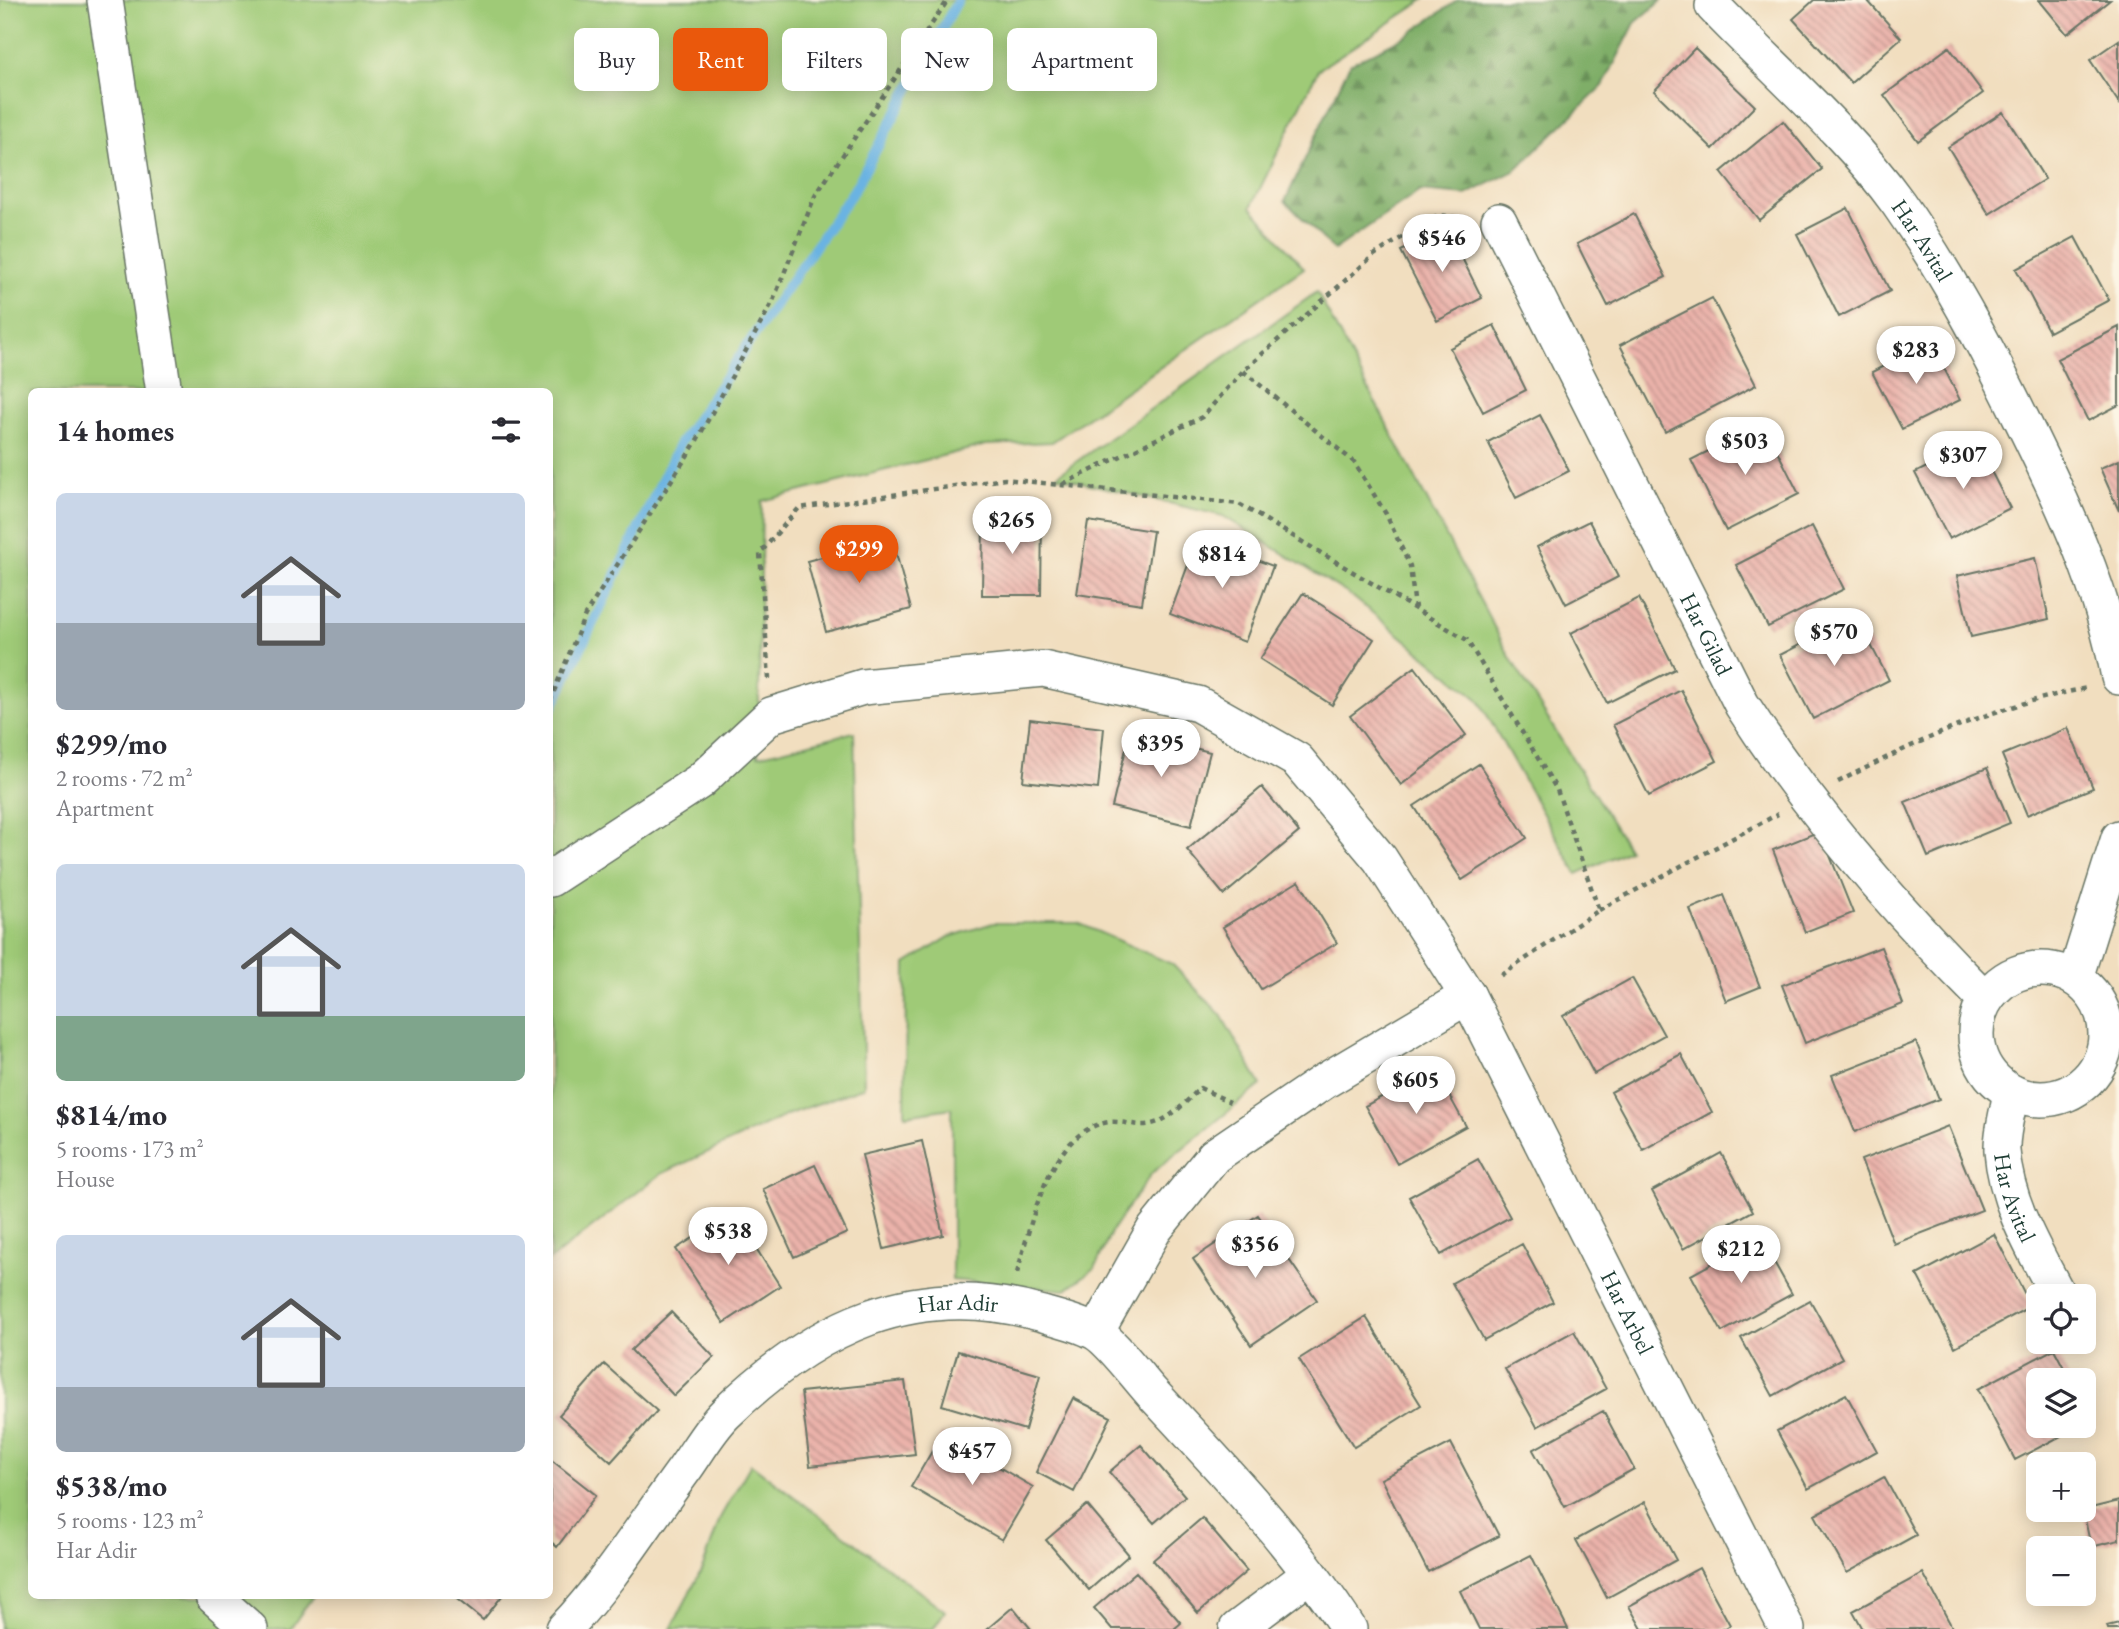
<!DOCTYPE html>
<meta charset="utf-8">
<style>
body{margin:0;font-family:"EB Garamond",serif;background:#f2f2f3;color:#2b2b33;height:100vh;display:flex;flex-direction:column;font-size:26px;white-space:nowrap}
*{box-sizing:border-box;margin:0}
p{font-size:23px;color:#7c7c81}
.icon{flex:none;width:38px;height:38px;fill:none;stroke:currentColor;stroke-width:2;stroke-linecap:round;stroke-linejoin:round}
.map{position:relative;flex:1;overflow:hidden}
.side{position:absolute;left:28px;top:388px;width:525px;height:1211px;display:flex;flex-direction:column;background:#fff;border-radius:10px;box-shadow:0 4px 18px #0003}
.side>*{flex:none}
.hud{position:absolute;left:574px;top:28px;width:665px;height:63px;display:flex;gap:14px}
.controls{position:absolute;left:2026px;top:1284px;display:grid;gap:14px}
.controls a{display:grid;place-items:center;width:70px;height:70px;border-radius:10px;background:#fff;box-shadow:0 4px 18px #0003;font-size:35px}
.price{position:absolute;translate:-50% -60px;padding:0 16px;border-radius:24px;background:#fff;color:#222;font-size:23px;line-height:46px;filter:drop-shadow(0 2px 4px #0008)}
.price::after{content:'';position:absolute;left:50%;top:42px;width:21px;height:16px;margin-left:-10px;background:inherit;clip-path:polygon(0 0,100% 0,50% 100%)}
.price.on{background:#ea580c;color:#fff}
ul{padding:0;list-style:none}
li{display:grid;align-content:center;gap:14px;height:371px;padding:0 28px}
li span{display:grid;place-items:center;height:217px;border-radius:10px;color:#555}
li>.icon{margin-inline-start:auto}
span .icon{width:126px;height:126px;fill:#fffc;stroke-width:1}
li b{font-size:30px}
h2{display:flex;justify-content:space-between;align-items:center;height:84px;padding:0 28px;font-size:30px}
.tag{padding:0 24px;border-radius:10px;background:#fff;box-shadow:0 4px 18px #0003;font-size:24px;line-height:63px}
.tag.on{background:#ea580c;color:#fff}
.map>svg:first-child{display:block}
</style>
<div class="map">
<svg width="2119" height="1629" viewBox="0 0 2119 1629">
<defs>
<pattern id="forest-firs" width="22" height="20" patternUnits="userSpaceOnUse" patternTransform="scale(1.75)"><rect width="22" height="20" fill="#7fae68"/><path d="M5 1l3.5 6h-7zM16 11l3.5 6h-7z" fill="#678f56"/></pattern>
<pattern id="building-back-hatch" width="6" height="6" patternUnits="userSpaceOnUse" patternTransform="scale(1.75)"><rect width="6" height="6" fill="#ebb2aa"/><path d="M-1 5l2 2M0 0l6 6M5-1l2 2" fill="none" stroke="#be928b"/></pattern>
</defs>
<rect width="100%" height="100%" fill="#fcf5e5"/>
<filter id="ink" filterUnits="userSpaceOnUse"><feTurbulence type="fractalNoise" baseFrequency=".0143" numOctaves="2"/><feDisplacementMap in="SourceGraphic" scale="14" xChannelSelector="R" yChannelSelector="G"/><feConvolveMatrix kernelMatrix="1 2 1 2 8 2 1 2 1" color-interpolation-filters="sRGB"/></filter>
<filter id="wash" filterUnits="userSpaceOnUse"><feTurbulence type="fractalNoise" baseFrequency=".00686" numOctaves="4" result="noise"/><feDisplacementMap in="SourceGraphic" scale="28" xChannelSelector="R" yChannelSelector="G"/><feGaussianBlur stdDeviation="1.57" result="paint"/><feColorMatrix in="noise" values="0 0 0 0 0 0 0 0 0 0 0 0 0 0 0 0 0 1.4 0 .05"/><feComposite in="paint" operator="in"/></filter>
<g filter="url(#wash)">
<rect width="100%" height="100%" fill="#f1debf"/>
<!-- green -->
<path fill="#9fca77" stroke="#5f8456" stroke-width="2" d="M0,0H1424L1318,70L1251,207L1304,268L1052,442L986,445L762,501L758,756L854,732L864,1087L789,1114L661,1174L550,1260V392H32V1596H313L290,1629H0Z
M1317,292L1511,659L1629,850L1577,874L1478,699L1353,597L1223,516L1056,476Z
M993,923H1078L1172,964L1221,1015L1261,1085L1152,1173L1112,1230L1095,1268L1065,1290L952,1280V1108L905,1115L906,964L949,937Z
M751,1464L945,1611L933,1629H671L703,1567L721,1516Z"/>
<!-- forest -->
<path fill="url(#forest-firs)" stroke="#4f764e" stroke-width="2" d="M1458,0H1662L1635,23L1603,86L1514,171L1466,195L1420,191L1334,250L1285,201L1350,64L1408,35Z"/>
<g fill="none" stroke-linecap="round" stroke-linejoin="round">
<!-- stream -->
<path stroke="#6bb3e2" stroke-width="10" d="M550,712L680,443L854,190L958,0"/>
</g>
<g id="blocks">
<!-- building -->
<path fill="url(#building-back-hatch)" d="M1814,0H1867L1901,38L1851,83L1793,19Z
M2039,0H2110L2067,34Z
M2119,40V103L2090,60Z
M1949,47L1983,93L1918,141L1884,95Z
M1695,48L1755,106L1713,149L1654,91Z
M2003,112L2045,179L1989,214L1948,147Z
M1783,121L1822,169L1759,220L1721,172Z
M1848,208L1890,291L1839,317L1797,234Z
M1634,214L1666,277L1608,306L1577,244Z
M1447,228L1482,298L1437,321L1401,251Z
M2075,237L2109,300L2049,332L2016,269Z
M1712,298L1756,385L1665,432L1620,345Z
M1494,325L1526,390L1483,412L1450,348Z
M2119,327V405L2088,421L2057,359Z
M1931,342L1960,400L1902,429L1872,372Z
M1540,415L1569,471L1516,498L1488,442Z
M1763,423L1799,494L1726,531L1691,460Z
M1976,442L2010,508L1949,539L1915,473Z
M2119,460V511L2100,468Z
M983,516L1042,517L1041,595H982Z
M1088,521L1153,531L1142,604L1077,594Z
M1589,521L1618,577L1566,604L1537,547Z
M1812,526L1844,589L1768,627L1736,565Z
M892,538L911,609L826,632L807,561Z
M1198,538L1273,566L1245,642L1170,614Z
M2035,558L2049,619L1971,637L1957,576Z
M1303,593L1374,639L1332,705L1260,659Z
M1639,598L1675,669L1607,703L1571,633Z
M1856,616L1889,680L1813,719L1780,655Z
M1415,667L1466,735L1401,785L1350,716Z
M1681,690L1717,761L1649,796L1613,725Z
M1030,719L1104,728L1098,789L1023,781Z
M2068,728L2093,788L2027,815L2002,755Z
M1130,732L1210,752L1191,826L1112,807Z
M1479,764L1527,838L1462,880L1414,806Z
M1987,768L2010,823L1928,857L1905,802Z
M1262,787L1299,832L1224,895L1187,850Z
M1820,831L1853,913L1805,932L1773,850Z
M1299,881L1337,943L1261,989L1223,927Z
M1724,895L1760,987L1726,1001L1690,909Z
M1881,947L1903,1004L1805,1043L1782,985Z
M1632,978L1664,1035L1594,1074L1563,1016Z
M1916,1042L1939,1099L1855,1132L1832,1075Z
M1681,1054L1712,1112L1643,1150L1611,1092Z
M1434,1068L1466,1126L1397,1164L1365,1106Z
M1948,1126L1982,1210L1894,1244L1861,1160Z
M922,1141L943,1235L884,1249L862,1155Z
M1721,1153L1753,1211L1683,1249L1652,1191Z
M1478,1159L1510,1217L1441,1255L1409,1197Z
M815,1165L847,1233L794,1257L763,1189Z
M733,1212L780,1286L724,1323L676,1249Z
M1258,1215L1317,1300L1251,1345L1193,1259Z
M1994,1234L2031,1306L1955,1347L1917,1275Z
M1760,1237L1792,1294L1722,1332L1691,1275Z
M1522,1244L1553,1302L1484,1340L1452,1283Z
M1810,1300L1842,1358L1773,1396L1741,1338Z
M671,1312L714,1357L674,1396L631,1350Z
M1366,1317L1421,1405L1354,1447L1299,1359Z
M1574,1331L1606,1389L1537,1427L1505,1369Z
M2054,1349L2071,1381H2039V1426H2080L2015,1460L1978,1389Z
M958,1351L1040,1375L1025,1430L942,1405Z
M604,1364L657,1411L611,1462L559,1415Z
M905,1381L915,1454L810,1466L801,1392Z
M1846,1394L1877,1451L1808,1489L1777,1431Z
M1073,1398L1111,1417L1074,1492L1036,1472Z
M2084,1405L2092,1420L2084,1424Z
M1603,1411L1634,1469L1565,1507L1533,1450Z
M942,1434L1033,1487L1002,1540L911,1487Z
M1451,1443L1499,1536L1428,1572L1381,1479Z
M1141,1445L1185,1496L1154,1523L1109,1472Z
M550,1459L596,1495L557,1547L550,1541Z
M1884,1477L1916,1535L1847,1573L1815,1515Z
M2119,1501V1540L2091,1547L2083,1510Z
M1645,1502L1676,1560L1607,1598L1576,1540Z
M1087,1505L1129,1555L1089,1590L1046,1540Z
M1202,1518L1247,1571L1198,1613L1153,1560Z
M1531,1555L1568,1629H1479L1460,1591Z
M1699,1568L1730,1625L1724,1629H1642L1629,1606Z
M1136,1572L1181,1623L1174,1629H1112L1094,1608Z
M1923,1573L1953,1629H1863L1853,1611Z
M453,1596H502L483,1620Z
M1013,1607L1031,1629H987Z
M2119,1623V1629H2108L2107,1626Z"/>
</g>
</g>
<g filter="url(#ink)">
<use href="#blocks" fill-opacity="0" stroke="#687565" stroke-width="2"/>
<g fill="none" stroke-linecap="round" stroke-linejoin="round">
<!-- street casing -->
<g stroke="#687565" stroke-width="38">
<g id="street">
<path d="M105,0L164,392"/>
<path id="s1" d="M1713,6C1774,70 1846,131 1898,203C1946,271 1985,345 2022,420C2063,503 2102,585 2119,677"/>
<path id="s2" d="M1499,221L1742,705C1810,811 1896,910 1985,999"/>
<path id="s3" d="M550,879L700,781L771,715L863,687L1043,669L1198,704L1297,760L1380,859L1468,996L1787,1629"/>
<circle cx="2041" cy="1034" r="65"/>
<path d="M2075,978L2119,838"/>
<path id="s4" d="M2011,1092C2008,1111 2001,1133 2002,1151C2006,1204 2035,1251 2059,1297"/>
<path d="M1096,1332L1154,1230L1214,1156L1323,1082L1468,996"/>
<path d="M213,1596L250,1629"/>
<path id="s5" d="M564,1629C609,1582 645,1523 684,1470C697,1452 709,1430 725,1414C814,1327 914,1278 1039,1313C1056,1318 1079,1323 1095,1332C1111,1341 1139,1379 1153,1394C1223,1469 1293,1543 1349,1629"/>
<path d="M1237,1629L1310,1574"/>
</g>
</g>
<!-- path -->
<path stroke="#687565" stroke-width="4.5" stroke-dasharray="5 5" stroke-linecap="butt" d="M1243,371L1354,462L1386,514L1410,566L1415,608
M1063,484L1202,417L1243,371L1374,255L1438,215L1463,218
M769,679L760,553L799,508L1005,479L1239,504L1467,640L1557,790L1599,910L1498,977
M550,701L585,615L696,442L773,301L815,196L948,0
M1838,782C1924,738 1991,707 2087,688
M1599,910L1778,814
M1017,1273C1031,1225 1049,1129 1110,1122C1121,1121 1132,1125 1143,1125C1166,1125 1185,1103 1200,1088L1230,1102"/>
<!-- street -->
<use href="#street" stroke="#fff" stroke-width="35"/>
</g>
</g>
<g text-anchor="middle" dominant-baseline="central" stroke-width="6" stroke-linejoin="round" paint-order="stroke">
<!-- street labels -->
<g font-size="23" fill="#1f3d34" stroke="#fcf5e5">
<text stroke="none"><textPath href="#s1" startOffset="315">Har Avital</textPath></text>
<text stroke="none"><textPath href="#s2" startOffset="462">Har Gilad</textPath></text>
<text stroke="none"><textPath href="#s4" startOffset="108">Har Avital</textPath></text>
<text stroke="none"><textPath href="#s5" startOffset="534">Har Adir</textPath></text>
<text stroke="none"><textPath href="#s3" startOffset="1472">Har Arbel</textPath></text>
</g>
</g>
</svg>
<div class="controls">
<a><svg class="icon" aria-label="locate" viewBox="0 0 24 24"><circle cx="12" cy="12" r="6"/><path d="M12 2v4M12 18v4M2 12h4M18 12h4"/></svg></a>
<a><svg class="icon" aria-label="layers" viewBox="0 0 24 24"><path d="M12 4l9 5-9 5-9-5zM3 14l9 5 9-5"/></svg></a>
<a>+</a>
<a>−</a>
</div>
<b class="price" style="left:1442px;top:274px">$546</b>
<b class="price" style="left:1916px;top:386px">$283</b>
<b class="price" style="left:1745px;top:477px">$503</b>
<b class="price" style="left:1963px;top:491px">$307</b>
<b class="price" style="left:1012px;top:556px">$265</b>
<b class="price on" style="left:859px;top:585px">$299</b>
<b class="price" style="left:1222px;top:590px">$814</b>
<b class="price" style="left:1834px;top:668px">$570</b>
<b class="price" style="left:1161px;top:779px">$395</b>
<b class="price" style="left:1416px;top:1116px">$605</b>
<b class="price" style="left:728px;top:1267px">$538</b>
<b class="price" style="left:1255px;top:1280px">$356</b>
<b class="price" style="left:1741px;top:1285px">$212</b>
<b class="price" style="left:972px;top:1487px">$457</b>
<div class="hud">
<a class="tag">Buy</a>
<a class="tag on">Rent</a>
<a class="tag">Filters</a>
<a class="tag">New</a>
<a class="tag">Apartment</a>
</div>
<section class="side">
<h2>14 homes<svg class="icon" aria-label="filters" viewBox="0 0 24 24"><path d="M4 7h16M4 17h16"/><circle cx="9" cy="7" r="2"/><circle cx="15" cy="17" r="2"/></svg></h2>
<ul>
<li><span style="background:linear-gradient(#c9d6e8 60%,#9aa5b1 0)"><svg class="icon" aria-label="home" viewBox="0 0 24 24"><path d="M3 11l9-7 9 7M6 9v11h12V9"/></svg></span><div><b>$299/mo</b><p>2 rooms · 72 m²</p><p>Apartment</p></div></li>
<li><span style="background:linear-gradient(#c9d6e8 70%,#7fa58c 0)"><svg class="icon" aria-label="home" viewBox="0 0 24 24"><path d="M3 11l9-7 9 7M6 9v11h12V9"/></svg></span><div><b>$814/mo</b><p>5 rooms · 173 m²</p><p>House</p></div></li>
<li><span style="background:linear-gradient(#c9d6e8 70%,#9aa5b1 0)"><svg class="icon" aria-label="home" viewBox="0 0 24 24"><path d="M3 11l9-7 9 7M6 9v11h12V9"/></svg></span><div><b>$538/mo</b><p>5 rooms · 123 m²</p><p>Har Adir</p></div></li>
</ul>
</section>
</div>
